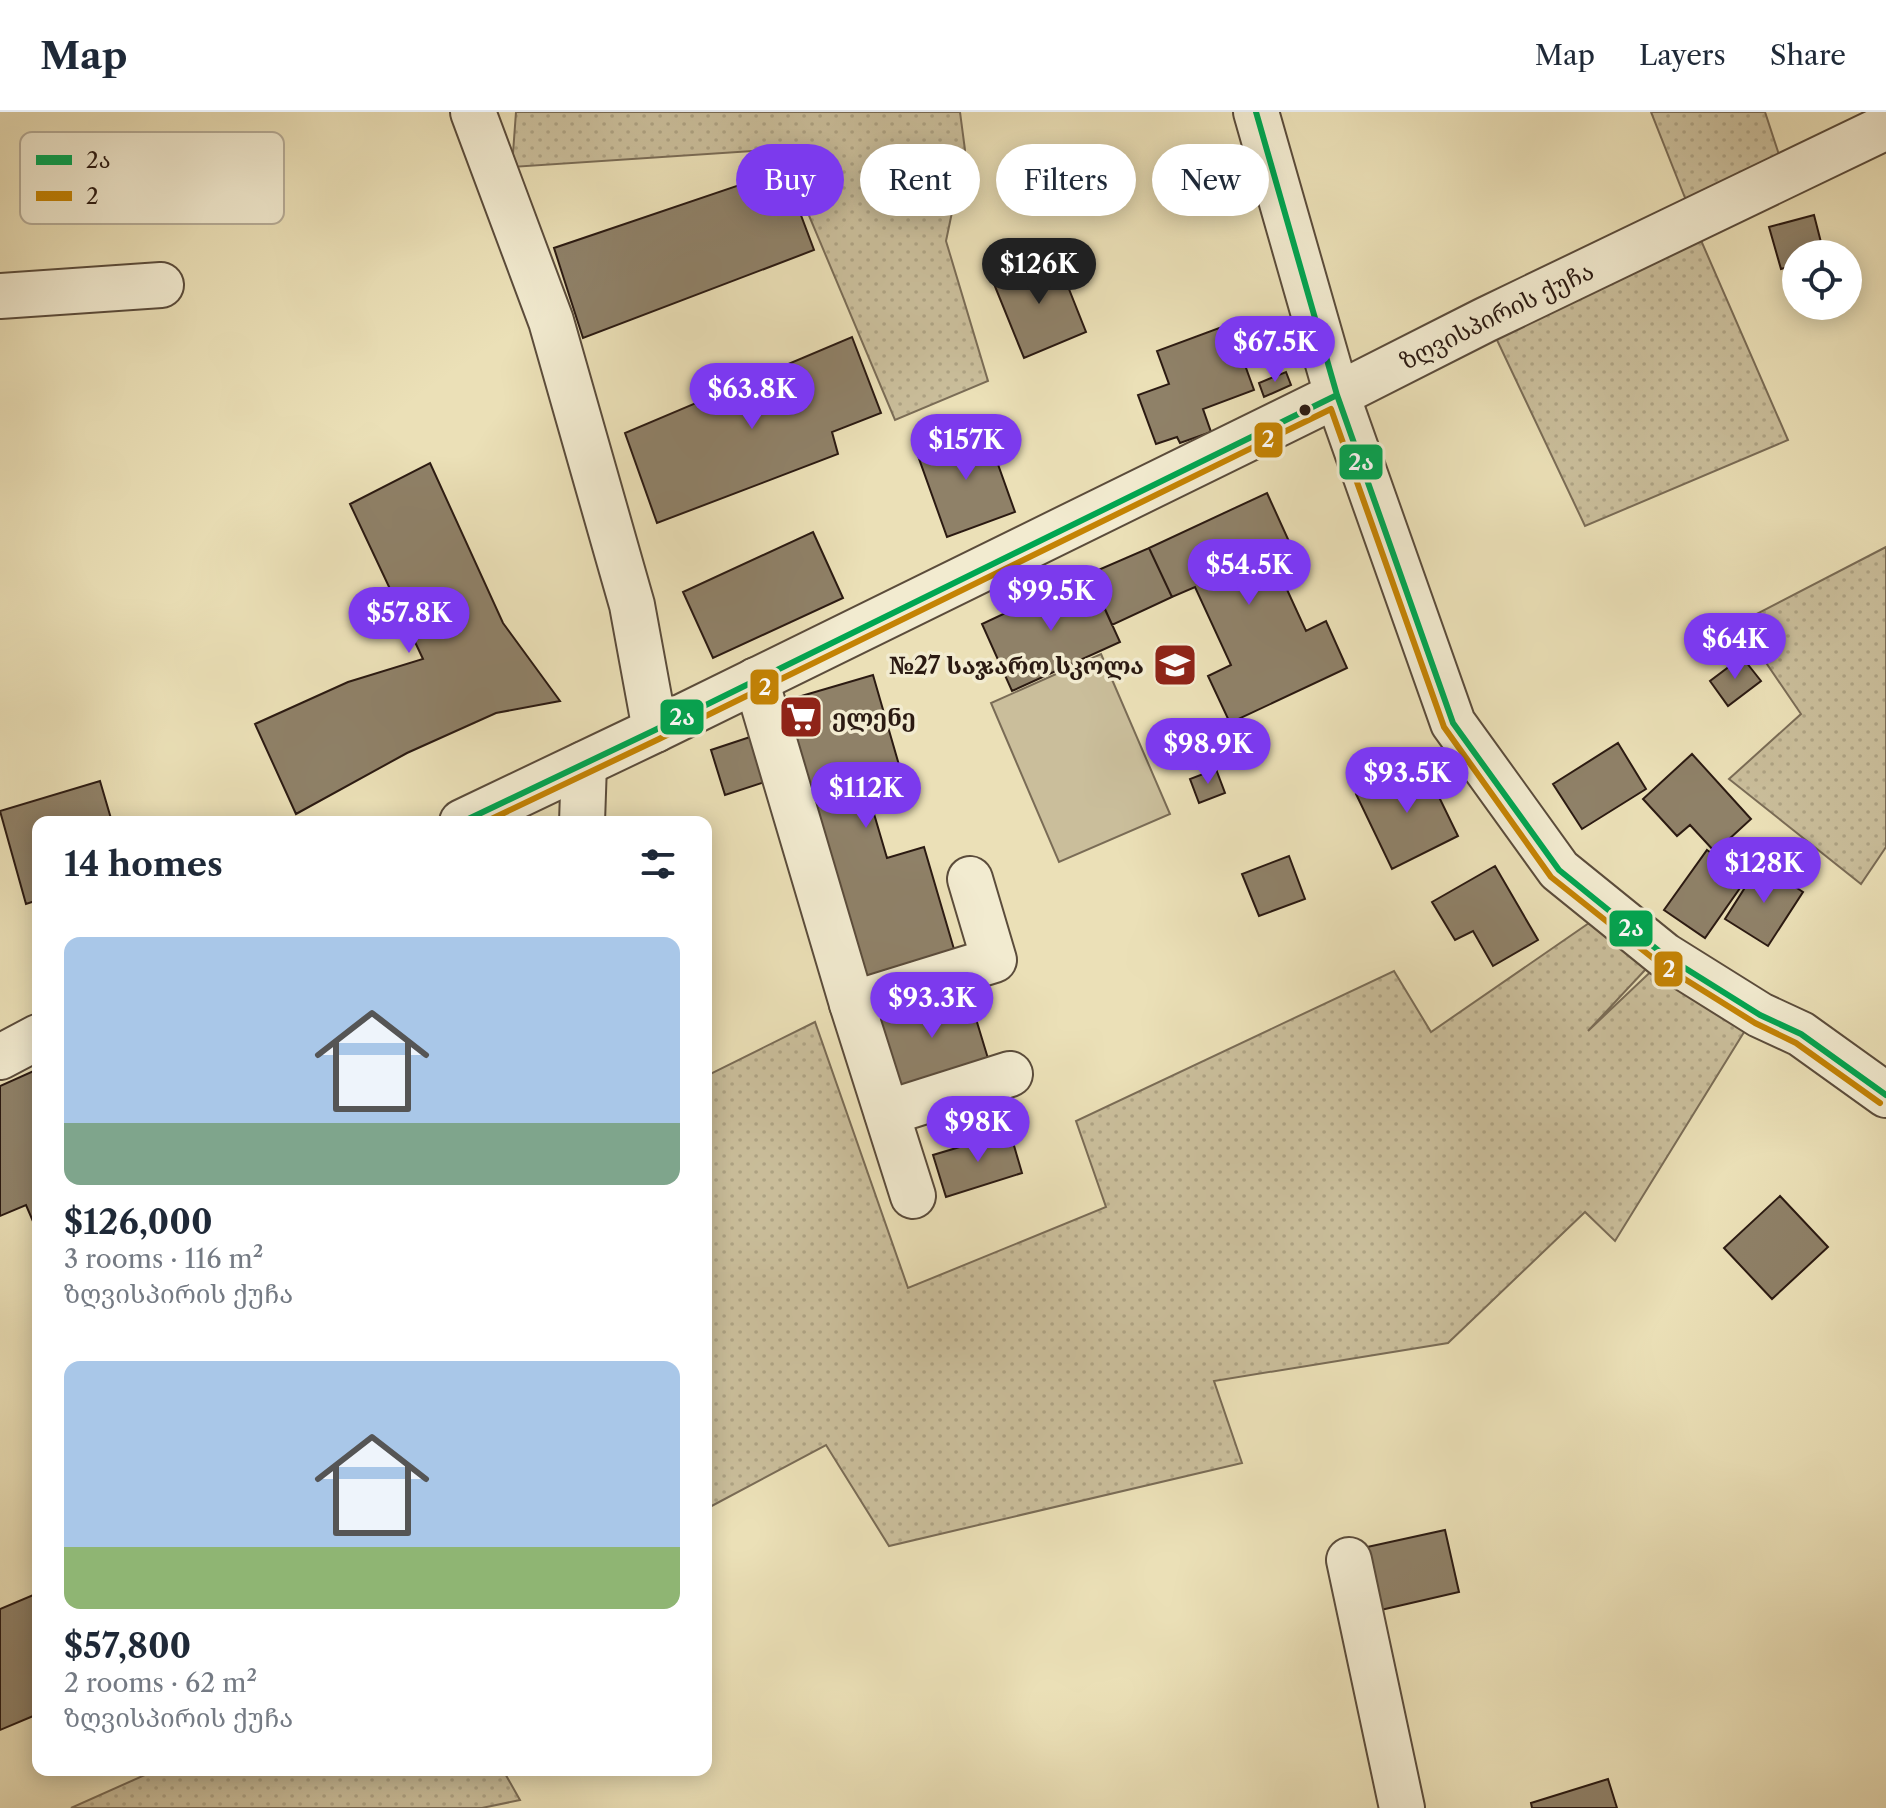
<!DOCTYPE html>
<meta charset="utf-8">
<style>
body{margin:0;font-family:"Libre Caslon Text","Noto Serif Georgian",serif;background:#f2f2f3;color:#1f2937;height:100vh;display:flex;flex-direction:column;font-size:30px;white-space:nowrap}
*{box-sizing:border-box;margin:0}
p{font-size:26px;color:#747a83}
.icon{flex:none;width:44px;height:44px;fill:none;stroke:currentColor;stroke-width:2;stroke-linecap:round;stroke-linejoin:round}
.map{position:relative;flex:1;overflow:hidden}
.details{position:absolute;left:32px;top:704px;width:680px;height:960px;display:flex;flex-direction:column;background:#fff;border-radius:16px;box-shadow:0 4px 20px #0003}
.details>*{flex:none}
.banner{position:absolute;left:736px;top:32px;width:760px;height:72px;display:flex;gap:16px}
.fabs{position:absolute;left:1782px;top:128px;display:grid;gap:16px}
.fabs a{display:grid;place-items:center;width:80px;height:80px;border-radius:50%;background:#fff;box-shadow:0 4px 20px #0003;font-size:40px}
.price{position:absolute;translate:-50% -68px;padding:0 18px;border-radius:28px;background:#7c3aed;color:#fff;font-size:26px;line-height:52px;filter:drop-shadow(0 2px 4px #0008)}
.price::after{content:'';position:absolute;left:50%;top:48px;width:24px;height:18px;margin-left:-12px;background:inherit;clip-path:polygon(0 0,100% 0,50% 100%)}
.price.selected{background:#222;color:#fff}
ul{padding:0;list-style:none}
li{display:grid;align-content:center;gap:16px;height:424px;padding:0 32px}
li span{display:grid;place-items:center;height:248px;border-radius:16px;color:#555}
li>.icon{margin-inline-start:auto}
span .icon{width:144px;height:144px;fill:#fffc;stroke-width:1}
li b{font-size:34px}
h2{display:flex;justify-content:space-between;align-items:center;height:96px;padding:0 32px;font-size:34px}
.tag{padding:0 28px;border-radius:36px;background:#fff;box-shadow:0 4px 20px #0003;font-size:28px;line-height:72px}
.tag.selected{background:#7c3aed;color:#fff}
header{display:flex;align-items:center;gap:48px;box-sizing:border-box;height:112px;padding:0 40px;background:#fff;border-bottom:2px solid #e0e1e3}
header strong{font-size:38px}
nav{display:flex;gap:44px;margin-inline-start:auto;font-size:28px}
.map>svg:first-child{display:block}
</style>
<header>
<strong>Map</strong>
<nav><a>Map</a><a>Layers</a><a>Share</a></nav>
</header>
<div class="map">
<svg width="1886" height="1696" viewBox="0 0 1886 1696">
<defs>
<pattern id="grass-dots" width="8" height="8" patternUnits="userSpaceOnUse" patternTransform="scale(2)"><rect width="8" height="8" fill="#cabe9b"/><path d="M2 2h.1M6 6h.1" fill="none" stroke="#aea384" stroke-width="1.8" stroke-linecap="round"/></pattern>
</defs>
<rect width="100%" height="100%" fill="#ebe0b7"/>
<filter id="stains"><feTurbulence type="fractalNoise" baseFrequency=".0025" numOctaves="4"/><feColorMatrix values="0 0 0 0 .2 0 0 0 0 .09 0 0 0 0 .02 0 0 0 .5 -.17"/></filter>
<radialGradient id="worn" r=".72"><stop offset=".6" stop-color="#630" stop-opacity="0"/><stop offset="1" stop-color="#630" stop-opacity=".3"/></radialGradient>
<!-- grass -->
<path fill="url(#grass-dots)" stroke="#7a6c56" stroke-width="2" d="M516,0H960L965,38L946,129L988,269L895,308L781,37L512,55Z
M1651,0H1765L1785,61L1693,106Z
M1693,110L1788,328L1585,414L1488,209Z
M1886,435V735L1861,772L1729,667L1801,602L1739,511Z
M1605,800L1659,843L1588,919L1662,849L1754,904L1615,1129L1585,1100L1448,1231L1214,1269L1242,1351L889,1434L826,1333L706,1397V964L815,910L908,1176L1106,1095L1076,1009L1394,859L1431,920Z
M156,1658H503L520,1688L482,1696H71Z"/>
<!-- pitch -->
<path fill="#cabe9b" stroke="#7a6c56" stroke-width="2" d="M1101,542L1170,702L1059,750L991,591Z"/>
<!-- building -->
<path fill="#8f8168" stroke="#2b1a12" stroke-width="2" d="M784,58L814,138L583,226L554,136Z
M1814,103L1824,142H1796V153L1781,157L1769,115Z
M1055,142L1086,220L1024,246L992,167Z
M1230,212L1254,278L1203,297L1211,320L1180,331L1177,325L1156,332L1138,283L1169,272L1157,239Z
M852,225L881,301L832,320L838,342L657,411L625,321Z
M1286,260L1291,273L1264,285L1259,271Z
M985,316L1015,400L947,425L917,341Z
M430,351L503,511L560,589L496,601L407,641L296,702L255,612L348,570L423,547L350,392Z
M1267,381L1292,436L1272,445L1306,519L1326,509L1347,556L1230,611L1208,564L1231,553L1195,475L1172,485L1149,436Z
M813,420L843,486L713,546L683,480Z
M1149,436L1172,485L1112,513L1089,462Z
M1089,462L1120,530L1012,579L982,512Z
M1742,545L1761,569L1728,594L1710,569Z
M873,563L908,684L872,695L887,746L924,735L956,844L864,872L781,590Z
M756,623L771,668L725,683L711,638Z
M1618,631L1646,677L1582,717L1553,672Z
M1692,642L1751,707L1715,740L1690,713L1677,724L1643,687Z
M1422,650L1458,724L1392,757L1356,682Z
M1216,657L1225,681L1199,691L1190,667Z
M100,669L112,710H38V788L26,792L0,699Z
M1707,738L1747,766L1705,826L1664,798Z
M1289,744L1305,787L1259,804L1242,762Z
M1760,752L1803,780L1768,834L1725,807Z
M1495,754L1538,828L1493,854L1473,819L1455,828L1432,790Z
M966,874L990,953L897,981L873,902Z
M38,957V1121L26,1093L0,1104V974Z
M1010,1020L1022,1061L946,1085L933,1043Z
M1780,1084L1828,1135L1772,1187L1724,1136Z
M1445,1418L1459,1480L1372,1500L1358,1437Z
M38,1481V1602L0,1618V1497Z
M1608,1667L1617,1696H1532L1531,1691Z"/>
<g fill="none" stroke-linecap="round" stroke-linejoin="round">
<!-- minor casing -->
<g stroke="#5b4c3b" stroke-width="48">
<g id="minor">
<path d="M473,0L551,209L632,493L655,618"/>
<path d="M1256,0L1337,283L1453,611L1559,758L1664,843L1760,903L1801,922L1886,983"/>
<path d="M0,184L161,173"/>
<path d="M756,568L852,892L913,1084"/>
<path id="s1" d="M462,710L655,618L1337,283L1485,208L1886,15"/>
<path d="M582,710L584,652"/>
<path d="M852,892L994,848L970,767"/>
<path d="M0,945L38,925"/>
<path d="M887,1001L1010,962"/>
<path d="M1349,1448L1402,1696"/>
</g>
</g>
<!-- minor -->
<use href="#minor" stroke="#f2ebd0" stroke-width="44"/>
<!-- bus-1 casing -->
<g stroke="#f2ebd0" stroke-width="12">
<path id="bus-1" d="M1256,0L1337,283L1453,611L1559,758L1664,843L1760,903L1801,922L1886,983
M462,710L655,618L1337,283"/>
</g>
<!-- bus-2 casing -->
<g stroke="#f2ebd0" stroke-width="12">
<path id="bus-2" d="M485,710L659,627L1331,297L1444,615L1551,765L1659,851L1755,911L1796,931L1880,991"/>
</g>
<!-- bus-1 -->
<use href="#bus-1" stroke="#00a651" stroke-width="6"/>
<!-- bus-2 -->
<use href="#bus-2" stroke="#c48304" stroke-width="6"/>
</g>
<!-- icons -->
<defs>
<g id="school-square" transform="scale(2.3)"><rect x="-9" y="-9" width="18" height="18" rx="4" fill="#8f2418" stroke="#f2ebd0"/><path d="M0-5L7-2L0 1L-7-2ZM-4 1L0 2.5L4 1V4Q0 6-4 4Z" fill="#fff"/></g>
<g id="supermarket-square" transform="scale(2.3)"><rect x="-9" y="-9" width="18" height="18" rx="4" fill="#8f2418" stroke="#f2ebd0"/><path d="M-6-5.5h2.5l.6 2H6L4.5 2H-2.5L-4.4-4H-6ZM-1.5 3.2a1.3 1.3 0 1 0 .1 0ZM3 3.2a1.3 1.3 0 1 0 .1 0Z" fill="#fff"/></g>
</defs>
<g fill-rule="evenodd">
<use href="#school-square" x="1175" y="553"/>
<use href="#supermarket-square" x="801" y="605"/>
</g>
<!-- markers -->
<circle fill="#2b1a12" stroke="#f2ebd0" stroke-width="3" cx="1305" cy="298" r="7"/>
<g text-anchor="middle" dominant-baseline="central" stroke-width="7" stroke-linejoin="round" paint-order="stroke">
<!-- street labels -->
<g font-size="24" fill="#2b1a12" stroke="#f2ebd0">
<text stroke="none"><textPath href="#s1" startOffset="1152">ზღვისპირის ქუჩა</textPath></text>
</g>
<!-- poi labels -->
<g font-size="24" font-weight="bold" fill="#2b1a12" stroke="#f2ebd0" text-anchor="end">
<text x="1144" y="553">№27 საჯარო სკოლა</text>
<text x="832" y="605" text-anchor="start">ელენე</text>
</g>
</g>
<!-- legend -->
<rect x="20" y="20" width="264" height="92" rx="12" fill="#f2ebd0" stroke="#b6ac97" stroke-width="2"/>
<rect x="36" y="43" width="36" height="10" fill="#00a651"/>
<rect x="36" y="79" width="36" height="10" fill="#c48304"/>
<g font-size="22" fill="#2b1a12">
<text x="86" y="56">2ა</text>
<text x="86" y="92">2</text>
</g>
<g stroke="#f2ebd0" stroke-width="3">
<rect x="1253" y="309" width="31" height="38" rx="8" fill="#c48304"/>
<rect x="1338" y="331" width="46" height="38" rx="8" fill="#00a651"/>
<rect x="749" y="556" width="31" height="38" rx="8" fill="#c48304"/>
<rect x="659" y="586" width="46" height="38" rx="8" fill="#00a651"/>
<rect x="1608" y="797" width="46" height="39" rx="8" fill="#00a651"/>
<rect x="1653" y="838" width="31" height="38" rx="8" fill="#c48304"/>
</g>
<g font-size="22" text-anchor="middle" font-weight="bold" fill="#fff">
<text x="1268" y="335">2</text>
<text x="1361" y="358">2ა</text>
<text x="765" y="583">2</text>
<text x="682" y="613">2ა</text>
<text x="1631" y="824">2ა</text>
<text x="1669" y="865">2</text>
</g>
<rect width="100%" height="100%" filter="url(#stains)"/>
<rect width="100%" height="100%" fill="url(#worn)"/>
</svg>
<div class="fabs">
<a><svg class="icon" aria-label="locate" viewBox="0 0 24 24"><circle cx="12" cy="12" r="6"/><path d="M12 2v4M12 18v4M2 12h4M18 12h4"/></svg></a>
</div>
<b class="price selected" style="left:1039px;top:194px">$126K</b>
<b class="price" style="left:1275px;top:272px">$67.5K</b>
<b class="price" style="left:752px;top:319px">$63.8K</b>
<b class="price" style="left:966px;top:370px">$157K</b>
<b class="price" style="left:1249px;top:495px">$54.5K</b>
<b class="price" style="left:1051px;top:521px">$99.5K</b>
<b class="price" style="left:409px;top:543px">$57.8K</b>
<b class="price" style="left:1735px;top:569px">$64K</b>
<b class="price" style="left:1208px;top:674px">$98.9K</b>
<b class="price" style="left:1407px;top:703px">$93.5K</b>
<b class="price" style="left:866px;top:718px">$112K</b>
<b class="price" style="left:1764px;top:793px">$128K</b>
<b class="price" style="left:932px;top:928px">$93.3K</b>
<b class="price" style="left:978px;top:1052px">$98K</b>
<div class="banner">
<a class="tag selected">Buy</a>
<a class="tag">Rent</a>
<a class="tag">Filters</a>
<a class="tag">New</a>
</div>
<section class="details">
<h2>14 homes<svg class="icon" aria-label="filters" viewBox="0 0 24 24"><path d="M4 7h16M4 17h16"/><circle cx="9" cy="7" r="2"/><circle cx="15" cy="17" r="2"/></svg></h2>
<ul>
<li><span style="background:linear-gradient(#a9c7e8 75%,#7fa58c 0)"><svg class="icon" aria-label="home" viewBox="0 0 24 24"><path d="M3 11l9-7 9 7M6 9v11h12V9"/></svg></span><div><b>$126,000</b><p>3 rooms · 116 m²</p><p>ზღვისპირის ქუჩა</p></div></li>
<li><span style="background:linear-gradient(#a9c7e8 75%,#8fb573 0)"><svg class="icon" aria-label="home" viewBox="0 0 24 24"><path d="M3 11l9-7 9 7M6 9v11h12V9"/></svg></span><div><b>$57,800</b><p>2 rooms · 62 m²</p><p>ზღვისპირის ქუჩა</p></div></li>
</ul>
</section>
</div>
